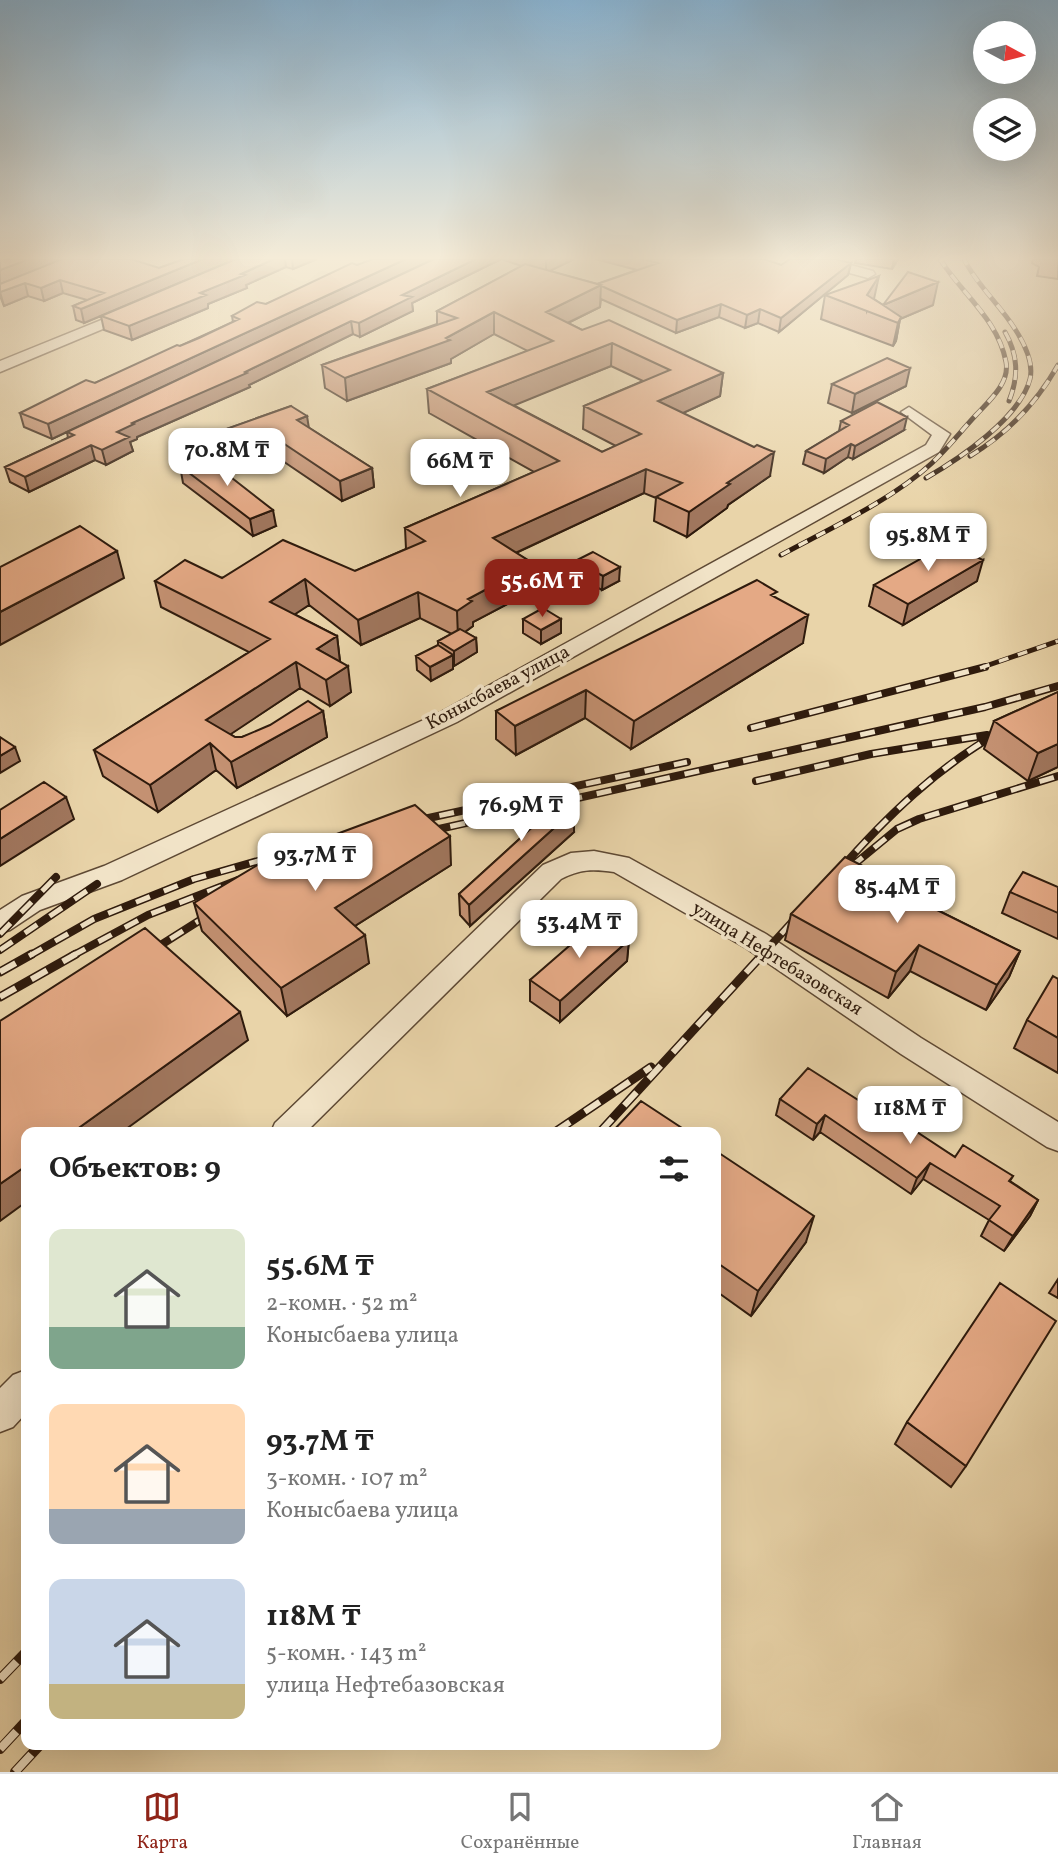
<!DOCTYPE html>
<html lang="ru">
<meta charset="utf-8">
<style>
body{margin:0;font-family:Vollkorn,serif;background:#f6f6f6;color:#222;height:100vh;display:flex;flex-direction:column;font-size:26px;white-space:nowrap}
*{box-sizing:border-box;margin:0}
p{font-size:23px;color:#767676}
.icon{flex:none;width:38px;height:38px;fill:none;stroke:currentColor;stroke-width:2;stroke-linecap:round;stroke-linejoin:round}
.map{position:relative;flex:1;overflow:hidden}
.panel{position:absolute;left:21px;top:1127px;width:700px;height:623px;display:flex;flex-direction:column;background:#fff;border-radius:14px;box-shadow:0 7px 28px #0002}
.panel>*{flex:none}
.needle{width:46px;rotate:97deg}
.buttons{position:absolute;left:973px;top:21px;display:grid;gap:14px}
.buttons a{display:grid;place-items:center;width:63px;height:63px;border-radius:50%;background:#fff;box-shadow:0 7px 28px #0002;font-size:35px}
.price{position:absolute;translate:-50% -60px;padding:0 16px;border-radius:14px;background:#fff;color:#222;font-size:23px;line-height:46px;filter:drop-shadow(0 2px 4px #0008)}
.price::after{content:'';position:absolute;left:50%;top:42px;width:21px;height:16px;margin-left:-10px;background:inherit;clip-path:polygon(0 0,100% 0,50% 100%)}
.price.selected{background:#8f2418;color:#fff}
ul{padding:0;list-style:none}
li{display:flex;align-items:center;gap:21px;height:175px;padding:0 28px}
li span{display:grid;place-items:center;flex:none;width:196px;height:140px;border-radius:14px;color:#555}
li>.icon{margin-inline-start:auto}
span .icon{width:84px;height:84px;fill:#fffc;stroke-width:1}
li b{font-size:30px}
h2{display:flex;justify-content:space-between;align-items:center;height:84px;padding:0 28px;font-size:30px}
.tabs{display:flex;justify-content:space-around;align-items:center;height:98px;border-top:2px solid #e0e0e0;background:#fff;font-size:19px;color:#767676}
.tabs a{display:grid;justify-items:center;gap:4px}
.tabs .selected{color:#8f2418}
.map>svg:first-child{display:block}
</style>
<div class="map">
<svg width="1058" height="1772" viewBox="0 0 1058 1772">
<rect width="100%" height="100%" fill="#e9d4a9"/>
<filter id="stains"><feTurbulence type="fractalNoise" baseFrequency=".00286" numOctaves="4"/><feColorMatrix values="0 0 0 0 .2 0 0 0 0 .09 0 0 0 0 .02 0 0 0 .5 -.17"/></filter>
<radialGradient id="worn" r=".72"><stop offset=".6" stop-color="#630" stop-opacity="0"/><stop offset="1" stop-color="#630" stop-opacity=".3"/></radialGradient>
<g fill="none" stroke-linecap="round" stroke-linejoin="round">
<!-- minor casing -->
<g stroke="#5e4934" stroke-width="3">
<path id="minor" d="M807,259H828L873,271L875,274L868,278L809,262Z
M136,306L141,307L143,310L141,313L0,372V361Z
M909,407L950,434L939,452L457,722L122,880L40,910L10,930L0,933V910L22,896L104,866L441,712L926,445L932,435L901,412Z
M594,851L629,858L766,934L921,1038L1058,1122V1151L1047,1147L901,1054L746,948L614,872C593,869 580,869 561,879L306,1132H271L275,1123L543,865L571,853Z
M26,1370V1413L13,1427L0,1432V1388L13,1375Z"/>
</g>
<!-- minor -->
<use href="#minor" fill="#f1e3c7" fill-rule="evenodd"/>
<!-- rail-far3 casing -->
<g stroke="#2f1b0d" stroke-width="5">
<path id="rail-far3" d="M1005,332C1018,355 1019,376 1009,401
M970,456C1008,433 1036,404 1058,365
M926,478C959,459 1020,418 1030,379C1034,362 1024,343 1015,329C1000,305 976,284 964,259
M781,555C829,529 892,500 932,463C948,448 961,431 976,415C989,401 1010,383 1006,362C998,319 961,293 940,259
M980,668L1058,641"/>
</g>
<!-- rail-far2 casing -->
<g stroke="#2f1b0d" stroke-width="8">
<path id="rail-far2" d="M751,728L985,667
M756,781L871,754L987,735
M410,822L687,762
M421,833L985,707L1058,686
M851,867L897,829L919,819L1058,776
M836,874C886,817 938,766 1005,729
M0,934L56,877
M0,950L97,884
M145,955L216,910
M29,956L94,919L194,879L304,848
M72,956L148,915L238,880
M761,956L803,910"/>
</g>
<!-- rail-far1 casing -->
<g stroke="#2f1b0d" stroke-width="9">
<path id="rail-far1" d="M0,972L32,954
M0,997L76,954
M555,1132L651,1067
M600,1132L763,954"/>
</g>
<!-- rail casing -->
<g stroke="#2f1b0d" stroke-width="10">
<path id="rail" d="M0,1679L26,1652
M0,1749L26,1721
M15,1772L40,1745"/>
</g>
<!-- rail-far3 -->
<use href="#rail-far3" stroke="#f1e3c7" stroke-width="3.5" stroke-dasharray="10" stroke-linecap="butt"/>
<!-- rail-far2 -->
<use href="#rail-far2" stroke="#f1e3c7" stroke-width="5" stroke-dasharray="15" stroke-linecap="butt"/>
<!-- rail-far1 -->
<use href="#rail-far1" stroke="#f1e3c7" stroke-width="6" stroke-dasharray="18" stroke-linecap="butt"/>
<!-- rail -->
<use href="#rail" stroke="#f1e3c7" stroke-width="8" stroke-dasharray="24" stroke-linecap="butt"/>
</g>
<!-- wall -->
<path fill="#c49172" stroke="#2f1b0d" stroke-width="2" fill-rule="evenodd" d="M0,259L159,268L184,259H317L293,269L286,267L246,285L247,288L208,304V308L132,340L104,330L101,316L223,264L84,323L76,320L73,306L87,300L63,293L44,301L28,296L4,306L0,296Z
M373,259H574L549,271L597,284L637,270L595,259H764L781,265L851,263L848,275L779,332L758,323L745,328L719,317L676,333L601,299L600,307L568,323L582,330L723,373L720,396L683,413L770,476L728,505L727,508L687,537L654,521L656,498L644,493L516,553L534,564V590L473,622V626L465,632L476,638L477,652L454,666L453,665V669L431,681L417,670L416,656L438,646V641L452,634L420,618L361,645L309,605L294,614L337,636L340,661L351,692L330,706L300,688L230,734L235,737H242L323,711L327,737L237,788L216,770L158,812L103,776L94,750L249,652L161,607L155,581L355,571L406,549L405,528L534,472L429,413L427,389L528,351L494,334L451,359V363L347,401L325,388L322,365L437,324V311L522,266L501,259L412,303L413,311L360,337L353,334L249,385L250,387L137,437V439L130,442L133,451L106,465L95,460L29,492L10,482L5,467L68,438L67,432L392,279L52,439L24,427L20,413L95,383L180,346L233,322L232,316L266,304ZM611,366L643,381L584,406L583,429L616,446L602,452L513,405Z
M856,259H898L892,269L855,263Z
M1033,259H1058V279L1037,276L1039,267L1032,263Z
M825,295L874,299L883,305H933L900,319L896,341L893,346L821,319Z
M832,384L906,386L852,413L828,403Z
M291,406L308,427L372,468L374,487L342,501L268,451L220,469L276,526L253,536L183,483L180,466L191,462L187,443Z
M841,421L904,430L853,459L848,457L824,473L803,464L806,451L839,431Z
M575,561L619,581L602,590L575,574Z
M977,581L903,625L869,606L874,585Z
M776,598L803,643L631,749L585,718L516,755L496,739V711Z
M523,619H561V633L541,644L523,633Z
M1058,692V767L1028,781L984,749L994,721Z
M530,791L574,832L470,926L460,915L459,894L538,822L530,813Z
M451,865L355,926L369,963L287,1016L202,931L194,903Z
M859,871L1020,951L1009,977L986,1010L910,971L888,998L785,940L791,914Z
M1058,887V939L1002,913L1010,892Z
M629,940L627,961L560,1022L530,1001V980Z
M1058,979V1073L1014,1048L1027,1020Z
M780,1099L866,1105L955,1157L1013,1176L1010,1181L1038,1200L1030,1216L1004,1251L981,1236L989,1220L923,1179L911,1194L820,1132L813,1140L776,1115Z
M716,1151L806,1242L751,1316L716,1291Z
M1058,1279V1298L1049,1293Z
M907,1422L966,1466L951,1487L895,1444Z"/>
<!-- shaded-wall -->
<path fill="#a0765d" stroke="#2f1b0d" stroke-width="2" d="M29,259H65L0,284V270Z
M203,259H236L84,323L81,309Z
M274,259H285L286,267L246,285L247,288L208,304V308L132,340L129,326Z
M292,259H317L293,269Z
M406,259H434L52,439L48,424Z
M476,259H501L412,303L413,311L360,337L359,323L402,295Z
M549,259H574L546,273V260Z
M894,259H898L892,269Z
M851,263L848,275L779,332L781,318Z
M879,276L874,299L867,311V295Z
M60,280L63,293L44,301L41,288Z
M938,282L933,305L900,319L896,341L893,346L898,323L883,305Z
M25,283L28,296L4,306L0,292Z
M601,285L600,307L545,334L546,312Z
M721,304L719,317L676,333L677,320Z
M760,309L758,323L745,328L747,315Z
M494,312V334L451,359V363L347,401L345,378L446,338Z
M351,321L353,334L249,385L250,387L137,437V439L130,442L133,451L106,465L102,450L117,432L132,423L245,372Z
M612,343L611,366L488,416L487,392Z
M910,368L906,386L852,413L855,394Z
M723,373L720,396L657,425L658,401Z
M307,416L310,435L297,420Z
M907,417L904,430L853,459L855,446Z
M265,431L268,451L206,474L202,454Z
M851,444L848,457L824,473L826,459Z
M91,445L95,460L29,492L25,477Z
M774,452L770,476L728,505L727,508L687,537L689,512L727,483Z
M372,468L374,487L342,501L340,481Z
M646,469L644,493L494,563L493,538Z
M273,510L276,526L253,536L250,519Z
M117,551L124,578L0,645V612Z
M983,560L977,581L903,625L908,604Z
M534,564V590L473,622V626L458,637L457,611L468,599Z
M620,567L619,581L602,590L603,576Z
M305,579L309,605L274,628L270,602Z
M418,592L420,618L361,645L358,620Z
M808,615L803,643L631,749L634,721Z
M561,619V633L541,644V630Z
M337,636L340,662L317,649Z
M476,638L477,652L454,666V651Z
M453,655V669L431,681L430,667Z
M296,662L300,688L213,746L206,720Z
M348,666L351,692L330,706L326,680Z
M586,690L585,718L516,755L515,726Z
M323,711L327,737L237,788L231,762Z
M210,743L216,770L158,812L150,785Z
M1058,744V767L1028,781L1038,753Z
M15,747L20,761L0,773V756Z
M66,797L74,819L0,866V839Z
M574,810V832L470,926L469,905Z
M450,836L451,865L339,936L335,908Z
M365,935L369,963L287,1016L281,988Z
M629,940L627,961L560,1022V1001Z
M919,945L910,971L888,998L896,972Z
M1020,951L1009,977L986,1010L997,985Z
M240,1012L248,1040L122,1132H73Z
M825,1115L820,1132L813,1140L817,1124Z
M930,1163L923,1179L911,1194L917,1178Z
M26,1166V1202L0,1221V1184Z
M1038,1200L1030,1216L1004,1251L1013,1236Z
M814,1216L806,1242L751,1316L758,1291Z"/>
<!-- building -->
<path fill="#e4a985" stroke="#2f1b0d" stroke-width="2" fill-rule="evenodd" d="M0,259H29L0,270Z
M62,259H131L159,268L184,259H203L81,309L73,306L104,293L60,280L41,288L25,283L0,292V284Z
M236,259H274L241,274L245,275L200,293L206,295L129,326L101,316Z
M373,259H406L48,424L20,413L86,380L95,383L177,345L180,346L199,338L239,319L232,316L257,302L266,304L352,263L357,265Z
M434,259H476L402,295L412,297L359,323L351,321L245,372L247,373L132,423L134,424L117,432L129,437L102,450L91,445L25,477L5,467L74,435L67,432Z
M643,259H764L781,265L790,259H835L851,263L781,318L760,309L747,315L721,304L677,320L597,284L658,263Z
M525,264L601,285L546,312L582,330L609,320L723,373L658,401L754,447L757,445L774,452L727,483L730,484L689,512L656,497L682,483L646,469L493,538L534,564L468,599L472,601L457,611L418,592L358,620L305,579L270,602L337,636L317,649L348,666L326,680L296,662L206,720L235,737H242L270,725L308,701L323,711L231,762L210,743L150,785L94,750L270,639L155,581L185,560L222,578L283,540L355,571L425,541L405,528L559,461L427,389L553,341L494,312L446,338L450,340L345,378L322,365L457,318L437,311ZM612,343L670,370L584,406L641,434L602,452L487,392Z
M908,272L938,282L883,305L901,317L898,323L825,295L879,276L867,295L883,305Z
M887,358L910,368L855,394L832,384Z
M877,402L907,417L855,446L851,444L826,459L806,451L849,425L841,421Z
M291,406L307,416L297,420L372,468L340,481L265,431L202,454L187,443Z
M205,457L273,510L250,519L180,466Z
M80,526L117,551L0,612V567Z
M949,543L983,560L908,604L874,585Z
M593,552L620,567L603,576L575,561Z
M757,580L777,592L771,595L808,615L634,721L586,690L515,726L496,711Z
M543,608L561,619L541,630L523,619Z
M460,629L476,638L454,651L438,641Z
M438,645L453,655L430,667L416,656Z
M1058,692V744L1038,753L994,721Z
M0,737L15,747L0,756Z
M44,782L66,797L0,839V810Z
M547,786L574,810L469,905L459,894L549,812L530,791Z
M415,805L450,836L335,908L365,935L281,988L194,903L264,861Z
M845,857L861,865L856,870L1020,951L997,985L919,945L896,972L791,914Z
M1023,872L1058,887V913L1010,892Z
M599,920L629,940L560,1001L530,980Z
M145,928L240,1012L73,1132H26V1166L0,1184V1021Z
M1053,976L1058,979V1038L1027,1020Z
M808,1068L866,1105L870,1101L955,1157L963,1145L1013,1176L1009,1181L1038,1200L1013,1236L989,1220L1000,1206L930,1163L917,1178L825,1115L817,1124L780,1099Z
M641,1101L688,1132H612Z
M716,1151L814,1216L758,1291L716,1262Z
M1000,1283L1056,1321L966,1466L907,1422Z"/>
<!-- sky -->
<linearGradient id="sky" x2="0" y2="1"><stop stop-color="#89b4d3"/><stop offset="0.51" stop-color="#f5ecd8"/><stop offset="1" stop-color="#f5ecd8" stop-opacity="0"/></linearGradient>
<rect width="1058" height="507" fill="url(#sky)"/>
<g text-anchor="middle" dominant-baseline="central" stroke-width="7" stroke-linejoin="round" paint-order="stroke">
<!-- street labels -->
<g font-size="19" fill="#2f1b0d" stroke="#f1e3c7">
<text transform="translate(498 688) rotate(-28)">Конысбаева улица</text>
<text transform="translate(777 959) rotate(32)">улица Нефтебазовская</text>
</g>
</g>
<rect width="100%" height="100%" filter="url(#stains)"/>
<rect width="100%" height="100%" fill="url(#worn)"/>
</svg>
<div class="buttons">
<a><svg class="needle" viewBox="-14 -14 28 28"><path d="M0-13l5 13h-10z" fill="#e53935"/><path d="M0 13l5-13h-10z" fill="#767676"/></svg></a>
<a><svg class="icon" aria-label="layers" viewBox="0 0 24 24"><path d="M12 4l9 5-9 5-9-5zM3 14l9 5 9-5"/></svg></a>
</div>
<b class="price" style="left:227px;top:488px">70.8M ₸</b>
<b class="price" style="left:460px;top:499px">66M ₸</b>
<b class="price" style="left:928px;top:573px">95.8M ₸</b>
<b class="price selected" style="left:542px;top:619px">55.6M ₸</b>
<b class="price" style="left:521px;top:843px">76.9M ₸</b>
<b class="price" style="left:315px;top:893px">93.7M ₸</b>
<b class="price" style="left:897px;top:925px">85.4M ₸</b>
<b class="price" style="left:579px;top:960px">53.4M ₸</b>
<b class="price" style="left:910px;top:1146px">118M ₸</b>
<section class="panel">
<h2>Объектов: 9<svg class="icon" aria-label="filters" viewBox="0 0 24 24"><path d="M4 7h16M4 17h16"/><circle cx="9" cy="7" r="2"/><circle cx="15" cy="17" r="2"/></svg></h2>
<ul>
<li><span style="background:linear-gradient(#dfe7d0 70%,#7fa58c 0)"><svg class="icon" aria-label="home" viewBox="0 0 24 24"><path d="M3 11l9-7 9 7M6 9v11h12V9"/></svg></span><div><b>55.6M ₸</b><p>2-комн. · 52 m²</p><p>Конысбаева улица</p></div></li>
<li><span style="background:linear-gradient(#ffd9b3 75%,#9aa5b1 0)"><svg class="icon" aria-label="home" viewBox="0 0 24 24"><path d="M3 11l9-7 9 7M6 9v11h12V9"/></svg></span><div><b>93.7M ₸</b><p>3-комн. · 107 m²</p><p>Конысбаева улица</p></div></li>
<li><span style="background:linear-gradient(#c9d6e8 75%,#c2b280 0)"><svg class="icon" aria-label="home" viewBox="0 0 24 24"><path d="M3 11l9-7 9 7M6 9v11h12V9"/></svg></span><div><b>118M ₸</b><p>5-комн. · 143 m²</p><p>улица Нефтебазовская</p></div></li>
</ul>
</section>
</div>
<nav class="tabs">
<a class="selected"><svg class="icon" aria-label="map" viewBox="0 0 24 24"><path d="M3 6l6-2 6 2 6-2v14l-6 2-6-2-6 2zM9 4v14M15 6v14"/></svg>Карта</a>
<a><svg class="icon" aria-label="saved" viewBox="0 0 24 24"><path d="M7 4h10v16l-5-4-5 4z"/></svg>Сохранённые</a>
<a><svg class="icon" aria-label="home" viewBox="0 0 24 24"><path d="M3 11l9-7 9 7M6 9v11h12V9"/></svg>Главная</a>
</nav>
